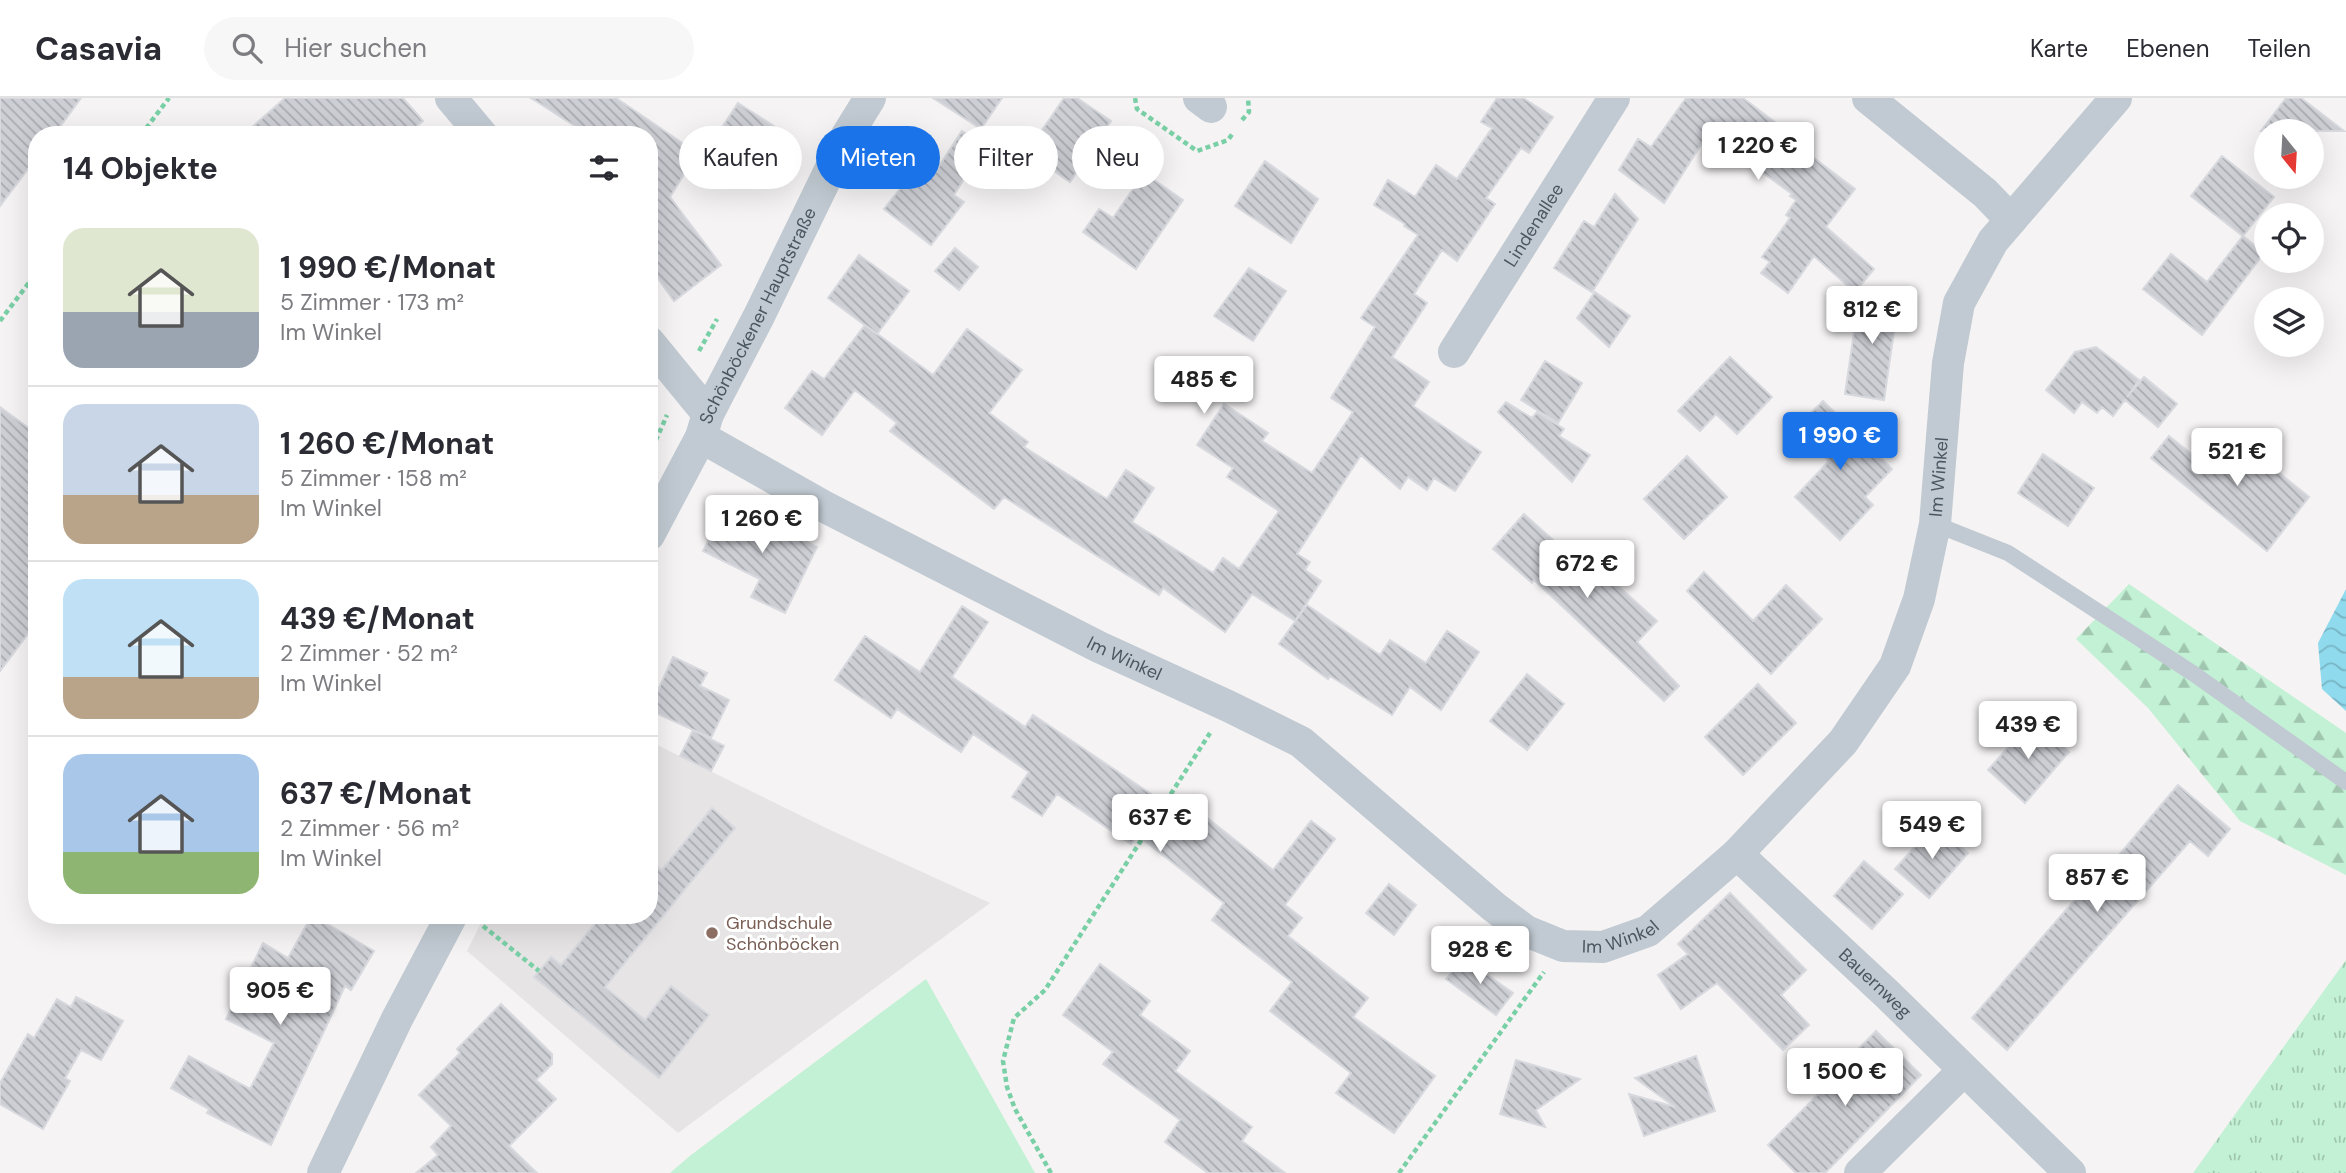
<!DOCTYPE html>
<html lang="de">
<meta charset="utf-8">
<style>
body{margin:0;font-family:"DM Sans",sans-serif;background:#f7f7f7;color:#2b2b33;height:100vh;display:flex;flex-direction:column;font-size:26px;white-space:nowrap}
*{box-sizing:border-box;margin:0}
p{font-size:23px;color:#7c7c81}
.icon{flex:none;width:38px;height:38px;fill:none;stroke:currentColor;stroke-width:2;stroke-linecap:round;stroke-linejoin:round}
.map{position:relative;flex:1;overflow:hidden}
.side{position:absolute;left:28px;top:28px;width:630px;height:798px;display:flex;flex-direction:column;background:#fff;border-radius:28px;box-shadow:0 7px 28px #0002}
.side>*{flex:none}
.banner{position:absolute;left:679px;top:28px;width:665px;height:63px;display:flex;gap:14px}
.needle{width:46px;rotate:162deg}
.tools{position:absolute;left:2254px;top:21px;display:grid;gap:14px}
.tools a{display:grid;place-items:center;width:70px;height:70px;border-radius:50%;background:#fff;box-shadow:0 7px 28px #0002;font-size:35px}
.price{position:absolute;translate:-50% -60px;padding:0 16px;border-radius:7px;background:#fff;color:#222;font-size:23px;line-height:46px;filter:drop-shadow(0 2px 4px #0008)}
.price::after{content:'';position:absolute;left:50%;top:42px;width:21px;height:16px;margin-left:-10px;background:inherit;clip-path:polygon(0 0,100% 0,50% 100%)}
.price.active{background:#1a73e8;color:#fff}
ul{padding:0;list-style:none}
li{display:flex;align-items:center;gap:21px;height:175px;padding:0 35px}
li+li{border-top:2px solid #e1e1e2}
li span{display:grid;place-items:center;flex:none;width:196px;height:140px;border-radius:21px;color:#555}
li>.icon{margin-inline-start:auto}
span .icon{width:84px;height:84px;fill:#fffc;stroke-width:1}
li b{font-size:30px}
h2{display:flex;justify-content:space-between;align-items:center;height:84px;padding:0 35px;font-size:30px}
.chip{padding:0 24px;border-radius:32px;background:#fff;box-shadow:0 7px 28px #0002;font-size:24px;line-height:63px}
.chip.active{background:#1a73e8;color:#fff}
header{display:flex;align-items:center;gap:42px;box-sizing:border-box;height:98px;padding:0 35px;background:#fff;border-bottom:2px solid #e1e1e2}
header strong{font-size:33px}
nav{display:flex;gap:38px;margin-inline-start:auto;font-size:24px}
.search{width:490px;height:63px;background:#f7f7f7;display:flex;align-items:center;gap:18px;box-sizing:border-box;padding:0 24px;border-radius:38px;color:#7c7c81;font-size:26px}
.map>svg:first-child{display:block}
</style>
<header>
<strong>Casavia</strong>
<div class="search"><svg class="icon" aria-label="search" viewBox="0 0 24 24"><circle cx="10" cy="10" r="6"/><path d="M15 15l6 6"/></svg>Hier suchen</div>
<nav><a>Karte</a><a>Ebenen</a><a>Teilen</a></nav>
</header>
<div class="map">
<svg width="2346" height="1075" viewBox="0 0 2346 1075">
<defs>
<pattern id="grass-tufts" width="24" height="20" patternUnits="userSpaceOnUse" patternTransform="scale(1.75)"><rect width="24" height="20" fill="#c3f1d5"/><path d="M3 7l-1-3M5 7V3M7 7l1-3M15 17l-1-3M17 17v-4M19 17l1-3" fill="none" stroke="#a0c6b0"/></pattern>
<pattern id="forest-firs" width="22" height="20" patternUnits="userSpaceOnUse" patternTransform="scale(1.75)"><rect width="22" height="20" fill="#c3f1d5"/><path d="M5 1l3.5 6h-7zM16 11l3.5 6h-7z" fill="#a0c6b0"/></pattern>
<pattern id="water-waves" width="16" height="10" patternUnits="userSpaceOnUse" patternTransform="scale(1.75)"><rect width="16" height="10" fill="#90daee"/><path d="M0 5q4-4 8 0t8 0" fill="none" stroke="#78b4c4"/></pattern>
<pattern id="building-back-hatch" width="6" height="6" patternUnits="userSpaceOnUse" patternTransform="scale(1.75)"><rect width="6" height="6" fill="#cdcfd5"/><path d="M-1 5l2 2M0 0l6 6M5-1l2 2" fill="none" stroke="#a8abb0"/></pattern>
</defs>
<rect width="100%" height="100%" fill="#f5f3f3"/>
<!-- education -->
<path fill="#e6e4e5" d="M649,643L828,731L990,805L678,1035L467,853L485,817H649Z"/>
<!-- grass -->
<path fill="url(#grass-tufts)" d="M2346,862V1075H2193Z"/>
<!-- forest -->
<path fill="url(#forest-firs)" d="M2129,486L2346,635V777L2240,723L2148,610L2076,541Z"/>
<!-- green -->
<path fill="#c3f1d5" d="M926,881L1035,1075H670L691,1057Z"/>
<!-- water -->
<path fill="url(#water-waves)" d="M2346,491V613L2322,591L2318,545Z"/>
<!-- building -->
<path fill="url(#building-back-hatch)" stroke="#d7d9de" stroke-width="2" d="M0,0H81L54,37H37V59L0,108Z
M285,0H403L423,23L407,37H243Z
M531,0H616L697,55L670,99L721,167L674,203L649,168V37H589Z
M933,0H1002L981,31Z
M1064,0H1077L1111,23L1070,84L1027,54Z
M1497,0H1523L1553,19L1529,55L1521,50L1486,100L1495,106L1457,163L1442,152L1414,196L1427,205L1392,259L1429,284L1413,308L1481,354L1455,393L1434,380L1427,392L1408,379L1400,391L1361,357L1297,456L1310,464L1305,472L1321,483L1295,523L1252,496L1225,534L1163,490L1159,497L1004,399L994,411L890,333L897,325L855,292L822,337L785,310L812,273L824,281L865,227L933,277L967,231L1022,272L989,315L1028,344L1024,349L1107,401L1126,372L1154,390L1132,424L1213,475L1223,460L1239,471L1279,413L1227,379L1233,370L1197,347L1224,306L1268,335L1262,343L1312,375L1353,314L1331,300L1375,229L1361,220L1418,137L1404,128L1405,126L1374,107L1388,82L1415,99L1436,67L1457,81L1492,30L1481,24Z
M1686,0H1743L1801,44L1798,48L1855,91L1826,129L1874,171L1855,194L1814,158L1788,195L1761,175L1770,164L1762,159L1790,120L1786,117L1796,102L1790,98L1792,96L1734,54L1731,58L1706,39L1664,105L1619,72L1638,41L1651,49Z
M2286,0H2301L2344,33H2261Z
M738,5L783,34L747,89L702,60Z
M962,33L985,48L954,97L964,104L931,147L884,111L917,69L932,79Z
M2222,58L2274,99L2243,138L2191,98Z
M1265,63L1318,101L1291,145L1235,108Z
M1144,75L1183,102L1136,171L1083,134L1099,111L1113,120Z
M1615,96L1638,121L1592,194L1554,170L1584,123L1594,129Z
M2243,138L2264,155L2202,237L2143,191L2171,156L2207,184Z
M955,150L978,169L959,192L935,173Z
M859,157L909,193L877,236L828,200Z
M1249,170L1286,193L1253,243L1214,218Z
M1860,193L1899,199L1884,302L1845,296Z
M1595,194L1630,218L1609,249L1577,220Z
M2096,249L2139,282L2127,299L2144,279L2177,306L2158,329L2125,302L2113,318L2102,309L2097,315L2082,304L2074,315L2046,292L2075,254Z
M1730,259L1772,299L1737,336L1716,316L1700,333L1678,313Z
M1545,263L1582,285L1558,325L1521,302Z
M1823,303L1892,371L1865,399L1873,407L1840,442L1795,399L1829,363L1796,330Z
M1506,304L1532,320L1537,314L1564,331L1559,338L1590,357L1572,384L1498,314Z
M0,309L37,336V524L0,573Z
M2169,338L2208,369L2233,338L2309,399L2267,453L2151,360Z
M2043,356L2094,390L2068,428L2018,395Z
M1687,358L1727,399L1684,441L1644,401Z
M726,406L817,449L785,515L751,499L760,481L703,453Z
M1524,416L1600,484L1606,477L1657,523L1637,544L1679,588L1664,603L1534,482L1532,485L1493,451Z
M1704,474L1753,523L1786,487L1822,521L1771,576L1687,493Z
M1307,507L1380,557L1390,542L1426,565L1447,533L1479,554L1441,612L1410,589L1392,617L1330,578L1328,581L1279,546Z
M962,508L988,524L952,579L1025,629L1033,617L1175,712L1182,700L1273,772L1311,723L1335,741L1285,807L1302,820L1288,838L1368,900L1353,919L1435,978L1394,1035L1336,995L1351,975L1270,913L1292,884L1212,822L1224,805L1137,737L1131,746L1057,696L1042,718L1012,699L1029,674L973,636L961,654L897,611L891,620L835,582L865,538L920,574Z
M673,559L707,575L700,588L729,602L711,640L649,612Z
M1527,576L1564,606L1527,652L1490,623Z
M1758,586L1796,625L1743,677L1705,639Z
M2032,622L2069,654L2025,705L1988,672Z
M693,632L724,648L711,673L680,658Z
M2178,687L2230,731L2208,758L2190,743L2007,952L1972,920L2106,766L2109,769Z
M712,710L735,730L605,889L645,922L671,888L709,917L659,980L534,879L551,859L561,867L602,817H649V762L662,772Z
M1935,726L1968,755L1929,800L1895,771Z
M1864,763L1903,796L1872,831L1834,798Z
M1389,786L1416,807L1394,837L1366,815Z
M1730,795L1806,872L1781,897L1809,927L1783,952L1717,885L1681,911L1658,877L1688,856L1678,846Z
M312,817L374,853L351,892L345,888L271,1047L207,1015L209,1011L171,990L189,958L250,991L274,945L226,921L263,845L288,860Z
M1463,860L1513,895L1496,917L1446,881Z
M1100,866L1150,903L1140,917L1190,953L1175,973L1252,1029L1242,1043L1285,1075H1208L1165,1044L1180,1022L1103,966L1113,954L1063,917Z
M76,899L123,923L101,962L81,952L65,980L70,983L43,1031L0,1006V985L28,936L34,940L57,901L71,909Z
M501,906L552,956V966L536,982L556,1001L509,1048L537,1075H416L438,1057L431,1049L451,1028L419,997L460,955L457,951Z
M1876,933L1921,977L1825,1075H1796L1768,1047L1834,980L1832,978Z
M1696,958L1715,1013L1644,1038L1629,996L1675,1009L1635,980Z
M1516,962L1580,981L1536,1012L1545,1029L1500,1016Z"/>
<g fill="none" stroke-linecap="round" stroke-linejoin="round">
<!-- path -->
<path stroke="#7ad0a6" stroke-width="4.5" stroke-dasharray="5 3.5" stroke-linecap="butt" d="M1135,0L1137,11L1197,53L1228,42L1233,35
M1242,22L1249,14L1248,0
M141,37L169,0
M0,223L37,174
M699,253L717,221
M649,358L667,317
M483,828L539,873
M1051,1075L1015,1011L1007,989L1003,963L1014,920L1045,892L1210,635
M1399,1075L1544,874"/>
<!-- lane -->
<path stroke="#c1cad2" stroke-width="16" d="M1935,426L2008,455L2194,576L2346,684"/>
<!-- street -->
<g stroke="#c1cad2" stroke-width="32">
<path d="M451,0L482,37"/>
<path d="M1199,0L1211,9"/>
<path d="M1868,0L1985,95L2011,122"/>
<path d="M649,244L708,316"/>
<path id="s1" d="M1454,254L1614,0"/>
<path id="s2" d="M701,339L823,408L1099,549L1228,608L1301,644L1494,809L1526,833L1563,848L1603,849L1648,833L1737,756L1843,644L1895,568L1919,501L1935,426L1948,265L1959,205L1993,143L2116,0"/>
<path id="s3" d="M649,437L701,339L708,316L759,218L846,39L870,0"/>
<path id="s4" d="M1737,756L1887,896L2070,1075"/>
<path d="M323,1075L397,921L452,817"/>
<path d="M1860,1075L1963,973"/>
</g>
</g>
<!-- markers -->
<circle fill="#8d6e63" stroke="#fff" stroke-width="2.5" cx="712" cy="835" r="7"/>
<g text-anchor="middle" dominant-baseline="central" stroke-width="6" stroke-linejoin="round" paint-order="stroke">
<!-- street labels -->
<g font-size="18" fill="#4a5661" stroke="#fff">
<text stroke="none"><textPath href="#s1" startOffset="150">Lindenallee</textPath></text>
<text stroke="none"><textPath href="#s3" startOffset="245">Schönböckener Hauptstraße</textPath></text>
<text stroke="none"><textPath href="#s2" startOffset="1654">Im Winkel</textPath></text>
<text stroke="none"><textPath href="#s2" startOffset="478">Im Winkel</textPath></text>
<text stroke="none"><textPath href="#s2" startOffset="1066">Im Winkel</textPath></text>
<text stroke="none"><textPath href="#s4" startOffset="189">Bauernweg</textPath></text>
</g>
<!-- education labels -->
<g font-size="18" fill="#785e54" stroke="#fff" text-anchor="start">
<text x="726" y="825">Grundschule<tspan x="726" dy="21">Schönböcken</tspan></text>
</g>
</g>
</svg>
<div class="tools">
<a><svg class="needle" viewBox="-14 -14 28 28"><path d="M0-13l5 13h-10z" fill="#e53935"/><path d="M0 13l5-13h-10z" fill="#7c7c81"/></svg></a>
<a><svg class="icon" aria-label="locate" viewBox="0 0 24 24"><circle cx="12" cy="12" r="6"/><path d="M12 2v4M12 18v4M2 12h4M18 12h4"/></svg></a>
<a><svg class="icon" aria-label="layers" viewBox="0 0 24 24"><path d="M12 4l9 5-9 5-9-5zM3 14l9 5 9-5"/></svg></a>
</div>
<b class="price" style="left:1758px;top:84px">1 220 €</b>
<b class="price" style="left:1872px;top:248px">812 €</b>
<b class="price" style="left:1204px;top:318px">485 €</b>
<b class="price active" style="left:1840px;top:374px">1 990 €</b>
<b class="price" style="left:2237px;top:390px">521 €</b>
<b class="price" style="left:762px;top:457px">1 260 €</b>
<b class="price" style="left:1587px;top:502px">672 €</b>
<b class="price" style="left:2028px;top:663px">439 €</b>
<b class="price" style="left:1160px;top:756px">637 €</b>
<b class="price" style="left:1932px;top:763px">549 €</b>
<b class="price" style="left:2097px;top:816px">857 €</b>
<b class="price" style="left:1480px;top:888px">928 €</b>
<b class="price" style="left:280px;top:929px">905 €</b>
<b class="price" style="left:1845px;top:1010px">1 500 €</b>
<div class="banner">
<a class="chip">Kaufen</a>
<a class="chip active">Mieten</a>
<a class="chip">Filter</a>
<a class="chip">Neu</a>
</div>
<section class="side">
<h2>14 Objekte<svg class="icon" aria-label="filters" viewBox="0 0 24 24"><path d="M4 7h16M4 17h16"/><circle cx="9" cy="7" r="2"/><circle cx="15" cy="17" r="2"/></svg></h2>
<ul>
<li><span style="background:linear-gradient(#dfe7d0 60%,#9aa5b1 0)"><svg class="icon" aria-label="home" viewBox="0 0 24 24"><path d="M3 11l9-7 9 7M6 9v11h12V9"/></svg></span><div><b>1 990 €/Monat</b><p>5 Zimmer · 173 m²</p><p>Im Winkel</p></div></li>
<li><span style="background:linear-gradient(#c9d6e8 65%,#b9a48a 0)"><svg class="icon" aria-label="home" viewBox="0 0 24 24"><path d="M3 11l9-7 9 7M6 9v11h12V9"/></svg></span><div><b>1 260 €/Monat</b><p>5 Zimmer · 158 m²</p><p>Im Winkel</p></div></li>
<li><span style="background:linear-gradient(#bfe0f5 70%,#b9a48a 0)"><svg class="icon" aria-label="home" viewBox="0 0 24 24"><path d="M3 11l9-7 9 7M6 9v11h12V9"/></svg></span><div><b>439 €/Monat</b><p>2 Zimmer · 52 m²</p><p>Im Winkel</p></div></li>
<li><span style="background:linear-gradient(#a9c7e8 70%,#8fb573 0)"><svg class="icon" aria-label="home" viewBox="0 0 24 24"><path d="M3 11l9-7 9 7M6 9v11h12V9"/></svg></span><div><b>637 €/Monat</b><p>2 Zimmer · 56 m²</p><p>Im Winkel</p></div></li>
</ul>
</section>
</div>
